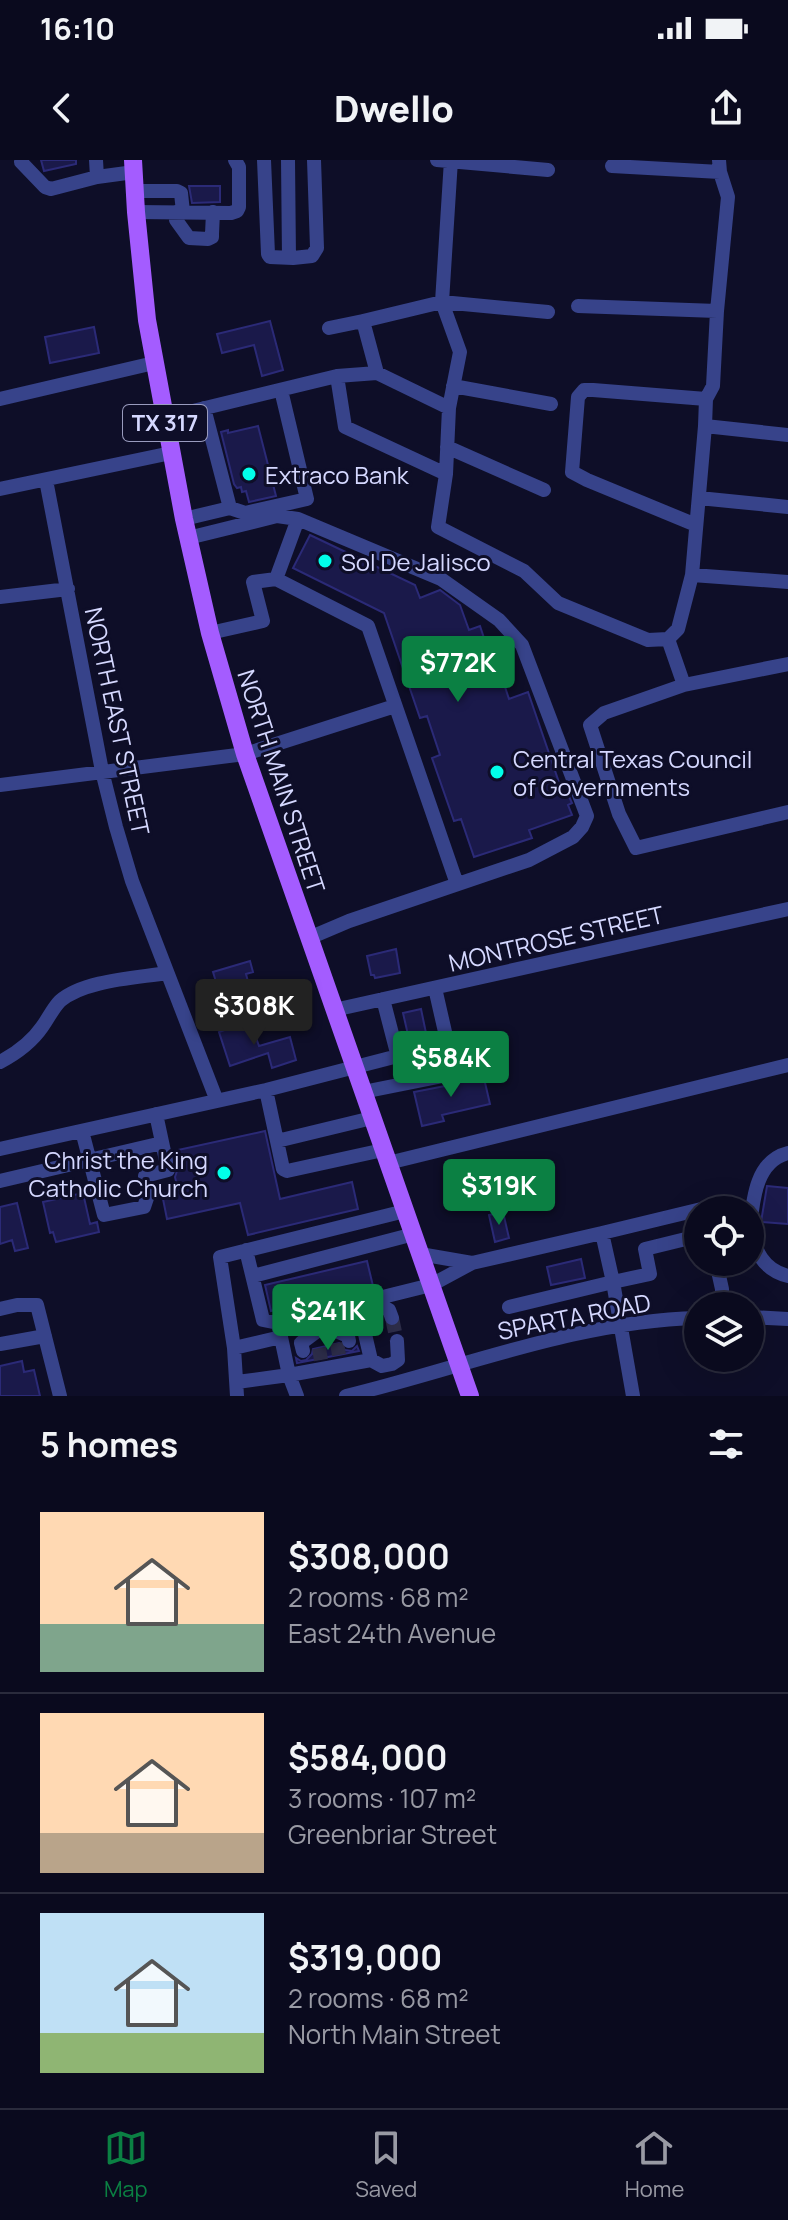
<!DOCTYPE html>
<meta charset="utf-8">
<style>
body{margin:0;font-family:Manrope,sans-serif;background:#18182b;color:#f1f3f6;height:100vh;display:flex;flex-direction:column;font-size:30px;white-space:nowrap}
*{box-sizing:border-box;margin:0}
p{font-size:26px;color:#999aa4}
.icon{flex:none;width:44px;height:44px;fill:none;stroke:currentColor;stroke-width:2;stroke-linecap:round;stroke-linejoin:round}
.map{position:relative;height:1236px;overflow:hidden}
.details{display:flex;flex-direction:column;background:#0a0a1e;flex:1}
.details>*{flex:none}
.controls{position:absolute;left:684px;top:1036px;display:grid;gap:16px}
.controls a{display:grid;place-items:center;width:80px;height:80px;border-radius:50%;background:#0a0a1e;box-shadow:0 8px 32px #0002,0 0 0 2px #2a2b3c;font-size:40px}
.price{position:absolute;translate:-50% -68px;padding:0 18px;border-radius:8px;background:#0b8043;color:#fff;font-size:26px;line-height:52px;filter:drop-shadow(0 2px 4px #0008)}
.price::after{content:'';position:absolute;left:50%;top:48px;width:24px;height:18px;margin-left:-12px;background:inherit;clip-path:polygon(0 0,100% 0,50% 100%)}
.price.current{background:#222;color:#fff}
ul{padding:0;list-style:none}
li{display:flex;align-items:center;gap:24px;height:200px;padding:0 40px}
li+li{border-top:2px solid #2a2b3c}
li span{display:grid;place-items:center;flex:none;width:224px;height:160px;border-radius:0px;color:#555}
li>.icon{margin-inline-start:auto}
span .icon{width:96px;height:96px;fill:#fffc;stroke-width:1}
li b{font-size:34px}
h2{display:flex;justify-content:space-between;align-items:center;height:96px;padding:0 40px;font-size:34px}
.status{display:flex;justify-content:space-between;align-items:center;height:56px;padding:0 40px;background:#0a0a1e;direction:ltr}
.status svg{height:22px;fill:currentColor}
header{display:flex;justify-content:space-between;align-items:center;height:104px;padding:0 40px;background:#0a0a1e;font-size:36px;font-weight:800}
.tab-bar{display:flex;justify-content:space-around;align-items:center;height:112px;border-top:2px solid #2a2b3c;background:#0a0a1e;font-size:22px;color:#999aa4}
.tab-bar a{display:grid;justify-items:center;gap:4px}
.tab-bar .current{color:#0b8043}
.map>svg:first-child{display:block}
</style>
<div class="status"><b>16:10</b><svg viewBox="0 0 49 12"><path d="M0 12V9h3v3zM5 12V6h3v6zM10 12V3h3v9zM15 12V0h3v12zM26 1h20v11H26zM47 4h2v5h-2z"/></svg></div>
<header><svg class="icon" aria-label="back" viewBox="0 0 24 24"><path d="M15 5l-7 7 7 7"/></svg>Dwello<svg class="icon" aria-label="share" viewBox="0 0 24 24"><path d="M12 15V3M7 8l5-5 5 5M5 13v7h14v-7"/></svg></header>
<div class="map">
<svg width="788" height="1236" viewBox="0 0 788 1236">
<rect width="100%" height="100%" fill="#0e0e28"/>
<!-- building -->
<path fill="#1a194a" stroke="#2b2a77" stroke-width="2" d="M41,0H76V4L44,11Z
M189,26H220V42L192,43Z
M270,161L283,210L262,216L254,185L222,193L217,174Z
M94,167L99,193L50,203L45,177Z
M258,266L276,336L249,342L246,331L242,332L241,327L237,328L234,324L221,272L228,270V273Z
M310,375L415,425L420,438L440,430L460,445L469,470L480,466L488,490L492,488L509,539L528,532L563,634L567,632L572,643L568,645L572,655L529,670L532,678L474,697L461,659L454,661L432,598L440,595L427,556L420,558L384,453L293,408Z
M396,789L400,813L375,818L374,815H371L367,796Z
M250,801L253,812L246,814L251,833L242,836L245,845L225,851L213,812Z
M421,849L431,897L414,901L403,853Z
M250,861L259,886L290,877L296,900L272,908L268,893L230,906L219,872Z
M483,914L490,944L442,955L444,961L422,966L414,932L450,925L456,921Z
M265,971L280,1039L352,1022L358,1049L248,1075L240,1043L167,1059L162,1034L178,1030L175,1017L178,1008L182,1007L178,990Z
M767,1026L788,1028V1064L761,1062Z
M83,1033L90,1064L97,1062L99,1072L56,1082L53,1072L50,1073L43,1042Z
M17,1043L28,1088L15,1091L12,1080L0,1084V1047Z
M503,1052L509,1078L495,1082L489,1055Z
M581,1099L585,1118L551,1125L547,1107Z
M367,1101L373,1126L271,1151L265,1125Z
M339,1183L345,1190L352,1191L357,1186L359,1191L297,1203L296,1198L301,1201L306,1200L312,1194L313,1189Z
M22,1201L24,1212L34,1210L40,1236H0V1206Z"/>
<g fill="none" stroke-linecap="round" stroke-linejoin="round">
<!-- minor-tunnel -->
<path stroke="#2c2c48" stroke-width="14" stroke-dasharray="14 7" stroke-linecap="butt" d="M392,1158L397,1181
M337,1183L339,1195
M319,1188L321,1200"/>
<!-- minor -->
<path stroke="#37438a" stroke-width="14" d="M96,0L97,17L134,12
M264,0L268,94L270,97L293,98L312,96L317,88L314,0
M288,0L289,98
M437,0L548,10
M719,0L720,12L728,37L717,151L713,226L706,239L705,266L788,275
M21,2L45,27L51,29L97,17
M612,6L720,12
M135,31H177L181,33L183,52
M136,52L231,53L237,51L239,47V7L235,0
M176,52V60L189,78L208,79L212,77V74L213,52
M578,146L717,151
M329,168L363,161
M377,213L449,248
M337,216L345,267L446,314L438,367L524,411L558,443L648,480L668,479L678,469L692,415L788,422
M453,226L551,244
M0,239L154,203
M164,258L337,216L377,213L363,161L442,142L548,152
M447,287L544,330
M446,314L449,248L460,192L442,142L451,0
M46,320L102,611L116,667L132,721L217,941
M0,329L171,293
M699,338L788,347
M230,348L245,353L307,339L281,230
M184,359L230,348L204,248
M696,365L587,320L572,312L578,237L584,230H593L706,239
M188,378L277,356L298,359L441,419L499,460L522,485L587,656L582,667L573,677L529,700L349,761L309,778
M692,415L705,266
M276,419L298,359
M0,437L68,429
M210,473L263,461L253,422L276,419L368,466L457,724
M668,479L684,525
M788,504L684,525L604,553L590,565L619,654L636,688L788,652
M0,625L245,594L395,546
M334,850L788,749
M0,902C17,893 31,883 42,867C48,859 53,848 60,841C84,820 137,818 167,813
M266,930L283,1009L287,1011L383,990
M363,932L448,915L453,907L435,828
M82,971L104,1055L144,1047L148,1035L145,1016L168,1010L156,954
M277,981L372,958
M0,989L266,930L394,897L397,893L383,839
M388,1003L788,905
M0,1021L162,983
M750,1067C753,1039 756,1001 788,993
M750,1067C755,1091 763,1110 788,1116
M246,1090L263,1160L278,1163L431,1125L472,1103L602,1073
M420,1094L472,1103
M716,1102L722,1129V1146
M253,1116L414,1074
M509,1147L613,1122L602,1073L718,1045
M0,1149L17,1145H37L60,1236
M367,1150L380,1146L389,1150L392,1158
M321,1152L324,1166L348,1176L349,1181
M750,1157L788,1159
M0,1184L45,1176
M234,1188L281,1177
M303,1191L301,1183L324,1166
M371,1200L382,1206L392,1204L398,1200L397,1181
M237,1222L289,1215L278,1163
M237,1236L234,1188L220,1097L405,1051
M297,1236L289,1215L371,1200L358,1144
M346,1236C462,1208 577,1161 698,1158
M633,1236L613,1122L650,1114L645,1089L698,1076"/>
<!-- major -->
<path stroke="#a45cff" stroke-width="18" d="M133,0L136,52L147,160L184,359L210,473L245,594L470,1236"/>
</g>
<!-- markers -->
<g fill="#01ffea" stroke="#0e0e28" stroke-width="3">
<circle cx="249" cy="314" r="8"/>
<circle cx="325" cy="401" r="8"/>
<circle cx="497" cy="612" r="8"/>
<circle cx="224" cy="1013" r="8"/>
</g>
<g text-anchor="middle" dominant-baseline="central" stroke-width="6" stroke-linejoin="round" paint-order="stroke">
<!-- shield labels -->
<rect fill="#0e0e28" stroke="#999bbe" stroke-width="2" x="123" y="245" width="84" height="36" rx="6"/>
<g font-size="22" font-weight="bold" fill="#d5d8ff">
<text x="165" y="263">TX 317</text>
</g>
<!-- poi labels -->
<g font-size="24" fill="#d5d8ff" stroke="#0e0e28" text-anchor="start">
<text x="265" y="314">Extraco Bank</text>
<text x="341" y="401">Sol De Jalisco</text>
<text x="513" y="598">Central Texas Council<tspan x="513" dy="28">of Governments</tspan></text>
<text x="208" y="999" text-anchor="end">Christ the King<tspan x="208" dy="28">Catholic Church</tspan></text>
</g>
<!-- street labels -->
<g font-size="24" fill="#d5d8ff" stroke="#0e0e28">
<text transform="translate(118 561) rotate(78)">NORTH EAST STREET</text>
<text transform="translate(282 621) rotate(72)">NORTH MAIN STREET</text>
<text transform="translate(556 778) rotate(-13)">MONTROSE STREET</text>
<text transform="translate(574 1156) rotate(-11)">SPARTA ROAD</text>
</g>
</g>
</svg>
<div class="controls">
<a><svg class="icon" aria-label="locate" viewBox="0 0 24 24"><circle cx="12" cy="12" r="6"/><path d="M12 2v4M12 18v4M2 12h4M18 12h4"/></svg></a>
<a><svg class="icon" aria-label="layers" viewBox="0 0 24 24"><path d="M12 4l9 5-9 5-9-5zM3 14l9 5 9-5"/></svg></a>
</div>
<b class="price" style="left:458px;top:544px">$772K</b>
<b class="price current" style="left:254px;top:887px">$308K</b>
<b class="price" style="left:451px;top:939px">$584K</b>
<b class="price" style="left:499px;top:1067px">$319K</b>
<b class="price" style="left:328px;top:1192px">$241K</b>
</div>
<section class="details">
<h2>5 homes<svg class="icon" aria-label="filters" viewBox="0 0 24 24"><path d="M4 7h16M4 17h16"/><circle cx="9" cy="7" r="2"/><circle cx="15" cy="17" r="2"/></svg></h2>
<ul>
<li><span style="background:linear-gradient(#ffd9b3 70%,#7fa58c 0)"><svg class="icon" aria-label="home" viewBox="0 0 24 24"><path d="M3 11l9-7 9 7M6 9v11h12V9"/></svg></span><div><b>$308,000</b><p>2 rooms · 68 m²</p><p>East 24th Avenue</p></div></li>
<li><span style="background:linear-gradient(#ffd9b3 75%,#b9a48a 0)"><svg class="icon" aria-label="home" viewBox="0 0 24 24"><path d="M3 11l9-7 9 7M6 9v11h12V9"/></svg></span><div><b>$584,000</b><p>3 rooms · 107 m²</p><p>Greenbriar Street</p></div></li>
<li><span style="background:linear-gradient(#bfe0f5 75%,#8fb573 0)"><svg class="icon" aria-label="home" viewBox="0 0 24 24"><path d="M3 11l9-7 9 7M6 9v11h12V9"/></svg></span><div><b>$319,000</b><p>2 rooms · 68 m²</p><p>North Main Street</p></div></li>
</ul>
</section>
<nav class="tab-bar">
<a class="current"><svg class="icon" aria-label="map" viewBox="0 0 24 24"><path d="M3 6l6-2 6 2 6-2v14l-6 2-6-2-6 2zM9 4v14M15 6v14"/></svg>Map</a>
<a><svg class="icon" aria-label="saved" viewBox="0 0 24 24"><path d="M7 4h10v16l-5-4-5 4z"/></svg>Saved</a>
<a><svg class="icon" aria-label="home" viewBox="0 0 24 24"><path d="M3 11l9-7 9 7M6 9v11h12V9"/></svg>Home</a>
</nav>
